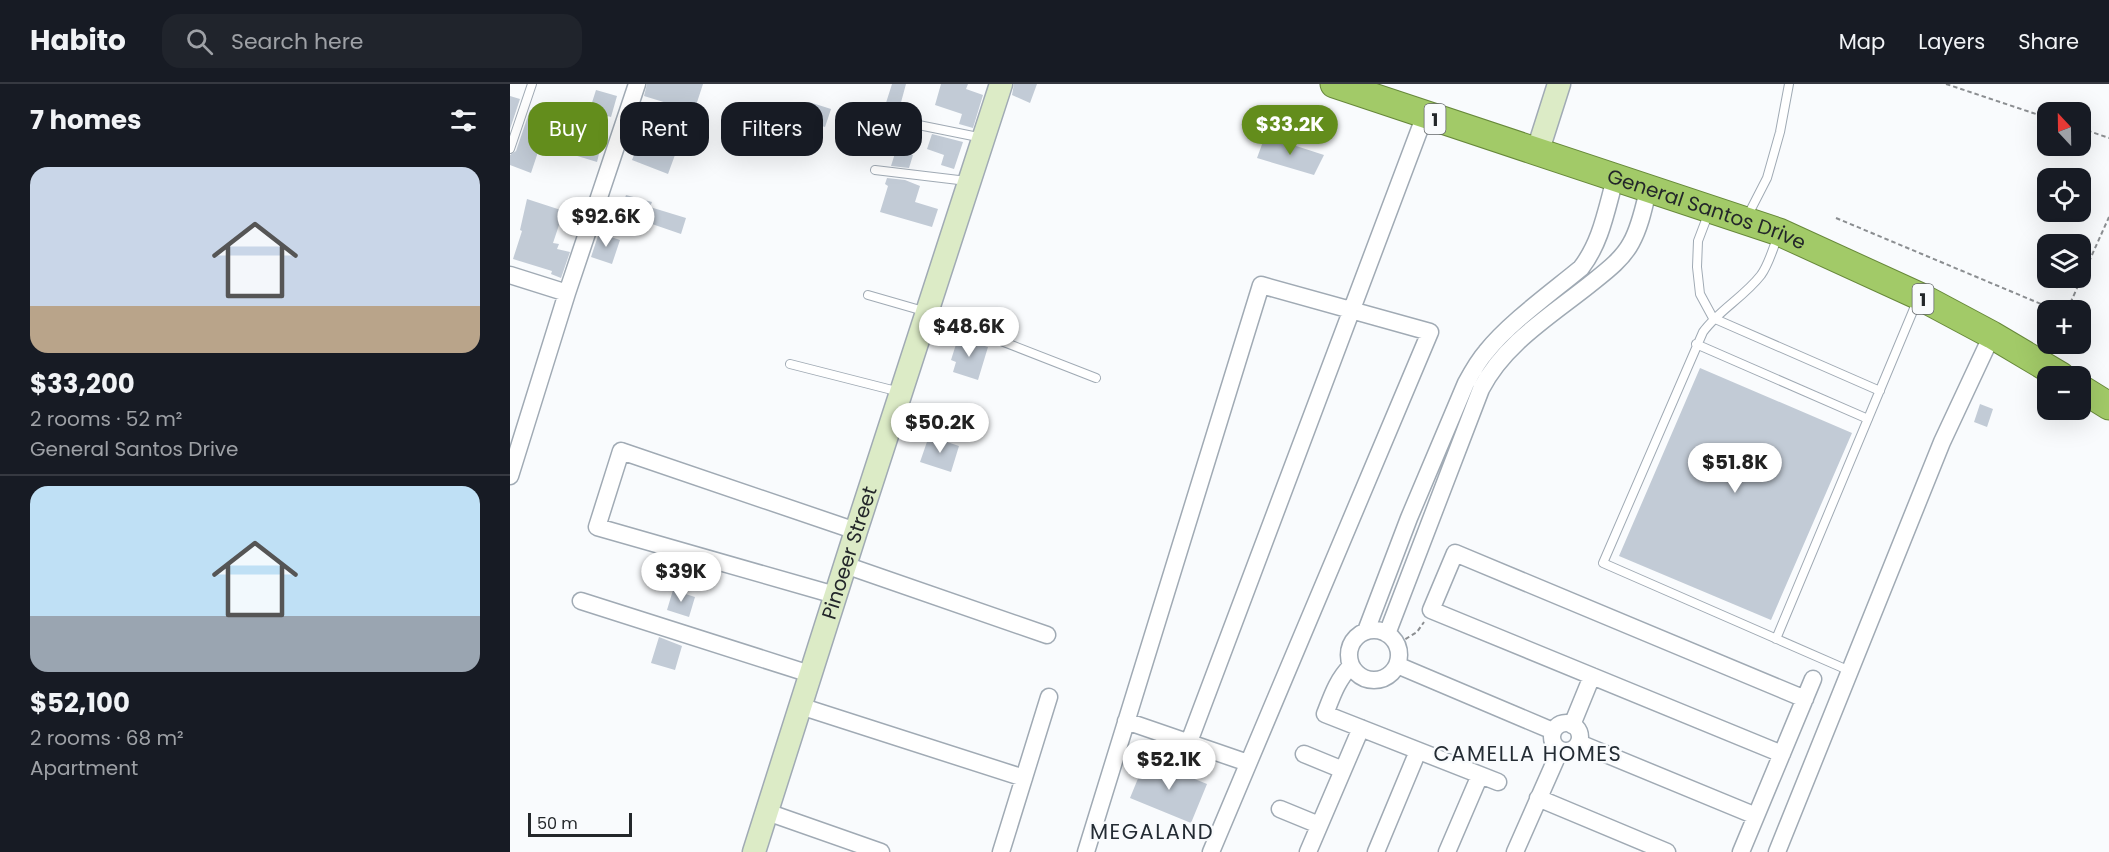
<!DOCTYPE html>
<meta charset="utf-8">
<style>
body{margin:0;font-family:Poppins,sans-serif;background:#20242c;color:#f1f3f6;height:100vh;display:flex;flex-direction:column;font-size:22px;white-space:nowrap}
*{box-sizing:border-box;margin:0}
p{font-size:20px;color:#9ea1a6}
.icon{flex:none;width:33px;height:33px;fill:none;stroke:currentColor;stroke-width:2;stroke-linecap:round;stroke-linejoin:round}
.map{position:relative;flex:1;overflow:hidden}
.details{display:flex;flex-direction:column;background:#171b24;width:510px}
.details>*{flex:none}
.banner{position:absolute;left:18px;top:18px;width:570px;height:54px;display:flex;gap:12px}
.needle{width:39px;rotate:338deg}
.tools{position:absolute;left:1527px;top:18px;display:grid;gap:12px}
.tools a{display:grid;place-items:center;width:54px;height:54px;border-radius:12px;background:#171b24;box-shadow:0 6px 24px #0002;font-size:30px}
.scale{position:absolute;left:18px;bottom:15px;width:104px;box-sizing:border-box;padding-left:6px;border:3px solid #23272a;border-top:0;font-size:16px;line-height:21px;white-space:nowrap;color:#23272a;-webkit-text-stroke:4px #f9fbfd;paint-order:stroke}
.price{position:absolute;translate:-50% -51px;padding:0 14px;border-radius:21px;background:#fff;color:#222;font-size:20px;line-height:39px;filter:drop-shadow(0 2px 3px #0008)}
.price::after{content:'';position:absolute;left:50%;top:36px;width:18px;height:14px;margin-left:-9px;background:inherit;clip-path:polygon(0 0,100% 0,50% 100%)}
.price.on{background:#638d1c;color:#fff}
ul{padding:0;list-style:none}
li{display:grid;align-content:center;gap:12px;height:318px;padding:0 30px}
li+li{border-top:2px solid #363941}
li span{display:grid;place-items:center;height:186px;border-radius:18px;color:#555}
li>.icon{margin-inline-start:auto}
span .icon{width:108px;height:108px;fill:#fffc;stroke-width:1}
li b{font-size:26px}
h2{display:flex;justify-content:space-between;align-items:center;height:72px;padding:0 30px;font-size:26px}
.pill{padding:0 21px;border-radius:18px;background:#171b24;box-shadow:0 6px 24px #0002;font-size:21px;line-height:54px}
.pill.on{background:#638d1c;color:#fff}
header{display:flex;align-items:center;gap:36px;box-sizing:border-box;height:84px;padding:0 30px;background:#171b24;border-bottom:2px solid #363941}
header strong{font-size:28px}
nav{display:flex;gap:33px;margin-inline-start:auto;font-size:21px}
.search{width:420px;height:54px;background:#20242c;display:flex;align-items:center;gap:15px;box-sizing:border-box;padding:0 21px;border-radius:18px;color:#9ea1a6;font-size:22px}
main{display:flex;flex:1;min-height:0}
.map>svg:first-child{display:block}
</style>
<header>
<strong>Habito</strong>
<div class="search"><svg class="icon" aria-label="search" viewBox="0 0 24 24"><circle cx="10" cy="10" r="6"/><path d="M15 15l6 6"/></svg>Search here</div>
<nav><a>Map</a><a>Layers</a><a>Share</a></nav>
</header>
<main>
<section class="details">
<h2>7 homes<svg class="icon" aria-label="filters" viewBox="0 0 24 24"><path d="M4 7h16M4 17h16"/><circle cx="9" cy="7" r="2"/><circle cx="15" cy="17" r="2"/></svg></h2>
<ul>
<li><span style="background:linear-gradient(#c9d6e8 75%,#b9a48a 0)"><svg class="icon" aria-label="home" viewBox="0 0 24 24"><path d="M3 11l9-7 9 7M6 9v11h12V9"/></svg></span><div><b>$33,200</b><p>2 rooms · 52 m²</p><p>General Santos Drive</p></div></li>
<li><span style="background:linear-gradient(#bfe0f5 70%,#9aa5b1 0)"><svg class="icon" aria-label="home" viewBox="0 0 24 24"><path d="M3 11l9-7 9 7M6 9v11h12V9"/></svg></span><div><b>$52,100</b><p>2 rooms · 68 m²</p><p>Apartment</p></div></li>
</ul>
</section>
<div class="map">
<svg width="1599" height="768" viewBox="0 0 1599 768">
<rect width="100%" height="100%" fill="#f9fbfd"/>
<!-- building -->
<path fill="#c2cbd6" d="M137,0H193L175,55L164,52L173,24L134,12Z
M382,0H396L390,22H375Z
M431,0H458L456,5L473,11L463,44L449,40L452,30L425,21Z
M504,0H527L520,19L502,11Z
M86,6L107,12L101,33L97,32L87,65L90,66L87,78L51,67L62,29L77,34Z
M0,12L10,15L0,45Z
M299,18L321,25L315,43L293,36Z
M20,26L40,32L21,89L0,81V71L6,67Z
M134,46L169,60L158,90L122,76Z
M422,50L453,58L444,85L431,81L434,71L417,65Z
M755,52L814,71L804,91L747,74Z
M386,66L403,71L399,84L381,82Z
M377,94L395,96L410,102L405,118L428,125L422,143L370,128L378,102L375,100Z
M116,111L142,118L140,123L176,134L171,150L110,129Z
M17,115L57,128L53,139L50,138L43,159L49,160L47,165L60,168L51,194L41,190L42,187L3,175L12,147L10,146Z
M89,149L110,156L102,180L81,173Z
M448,254L478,263L468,296L443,288L446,278L441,276Z
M1190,284L1342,349L1261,536L1109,472Z
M1470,320L1483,325L1477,343L1464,338Z
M419,352L449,362L441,388L410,378Z
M163,506L185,513L179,533L157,526Z
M149,553L172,562L165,586L141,579Z
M636,675L697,700L681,739L620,714Z"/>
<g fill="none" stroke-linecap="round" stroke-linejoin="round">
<!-- service casing -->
<g stroke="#a0aab4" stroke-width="10">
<path id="service" d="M369,33L473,54
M0,65L22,0
M365,86L457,97
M1199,128L1188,157L1187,183L1190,210L1203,234L1370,307
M1237,133L1257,94L1270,48L1279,0
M1268,152C1263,164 1259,180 1251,191C1234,213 1209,226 1193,248L1093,479L1340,587
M358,211L417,228L586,294
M1186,260L1358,335
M280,280L390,308
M1266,555L1408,215"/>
</g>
<!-- minor casing -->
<g stroke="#a0aab4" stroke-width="19">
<path id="minor" d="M0,191L57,209
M0,392L57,209L127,0
M335,481L537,551
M325,511L87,443L111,367L346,447
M71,517L300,590
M839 571a25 25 0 1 1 50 0a25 25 0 1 1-50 0Z
M856,547L899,434L956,299C962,288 968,277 976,268C999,239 1042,208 1071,184C1091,158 1096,127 1105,95
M877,550L971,305C994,260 1040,232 1079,201C1094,189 1112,176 1121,159C1130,143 1134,123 1138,106
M887,581L1043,647
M841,582C827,596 822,612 815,630L988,698
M290,622L514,694
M616,637L738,679
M1042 653a14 14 0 1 1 28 0a14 14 0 1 1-28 0Z
M1062,641L1082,592
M679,658L915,31
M1069,659L1246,732
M794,670L833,686
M1272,670L921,526L945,469L1295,615
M1028,714L1157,768
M770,725L809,741
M257,728L371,768
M491,768L539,613
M576,768L751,201L920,248L701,768
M798,768L851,644
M866,768L908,667
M937,768L970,691
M1005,768L1050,666
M1231,768L1303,595
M1267,768L1432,358L1482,251"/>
</g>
<!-- secondary casing -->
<g stroke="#a0aab4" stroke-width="25">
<g id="secondary">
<path d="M1027,69L1049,0"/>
<path id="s1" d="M244,768L346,447L491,0"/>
</g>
</g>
<!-- trunk casing -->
<g stroke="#67883a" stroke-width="29">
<g id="trunk">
<path id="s2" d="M824,0L1269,148L1409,212L1482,251L1551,292"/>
<path d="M1570,304L1599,322"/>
</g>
</g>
<!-- path -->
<path stroke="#8b8e91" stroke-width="2" stroke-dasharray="4.5 3" stroke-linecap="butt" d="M1436,0L1538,34
M1570,44L1599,54
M1326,134L1543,225L1559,222L1599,133
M889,559L907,548L914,538"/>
<!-- service -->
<use href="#service" stroke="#fff" stroke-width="8"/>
<!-- minor -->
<use href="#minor" stroke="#fff" stroke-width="16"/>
<!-- secondary -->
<use href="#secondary" stroke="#dcebc6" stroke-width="22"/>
<!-- trunk -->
<use href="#trunk" stroke="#a2ca68" stroke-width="27"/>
</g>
<g text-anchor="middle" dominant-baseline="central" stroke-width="5" stroke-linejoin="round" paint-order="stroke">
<!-- shield labels -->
<g fill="#f9fbfd" stroke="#636769" stroke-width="1.5">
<rect x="914.5" y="20" width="21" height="30" rx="4.5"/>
<rect x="1402.5" y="200" width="21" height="30" rx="4.5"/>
</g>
<g font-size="18" font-weight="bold" fill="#23272a">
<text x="925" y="35">1</text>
<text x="1413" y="215">1</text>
</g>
<!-- street labels -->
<g font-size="20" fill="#23272a" stroke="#f9fbfd">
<text stroke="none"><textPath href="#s2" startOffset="393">General Santos Drive</textPath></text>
<text stroke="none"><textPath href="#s1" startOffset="314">Pinoeer Street</textPath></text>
</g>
<!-- neighbourhood labels -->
<g font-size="21" letter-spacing="1.5" fill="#242c34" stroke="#f9fbfd">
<text x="1018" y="669">CAMELLA HOMES</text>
<text x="642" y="747">MEGALAND</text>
</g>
</g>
</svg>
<div class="tools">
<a><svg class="needle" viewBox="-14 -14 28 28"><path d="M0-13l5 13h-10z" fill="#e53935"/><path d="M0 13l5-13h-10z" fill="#9ea1a6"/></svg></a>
<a><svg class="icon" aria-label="locate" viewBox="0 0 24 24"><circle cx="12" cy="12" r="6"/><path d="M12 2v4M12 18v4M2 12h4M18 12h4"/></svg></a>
<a><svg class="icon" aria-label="layers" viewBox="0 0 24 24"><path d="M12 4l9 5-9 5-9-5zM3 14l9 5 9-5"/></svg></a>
<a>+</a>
<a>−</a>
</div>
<div class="scale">50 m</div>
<b class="price on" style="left:780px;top:72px">$33.2K</b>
<b class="price" style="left:96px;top:164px">$92.6K</b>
<b class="price" style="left:459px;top:274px">$48.6K</b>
<b class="price" style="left:430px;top:370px">$50.2K</b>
<b class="price" style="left:1225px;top:410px">$51.8K</b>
<b class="price" style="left:171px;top:519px">$39K</b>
<b class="price" style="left:659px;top:707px">$52.1K</b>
<div class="banner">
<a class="pill on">Buy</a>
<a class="pill">Rent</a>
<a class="pill">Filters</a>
<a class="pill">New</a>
</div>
</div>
</main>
